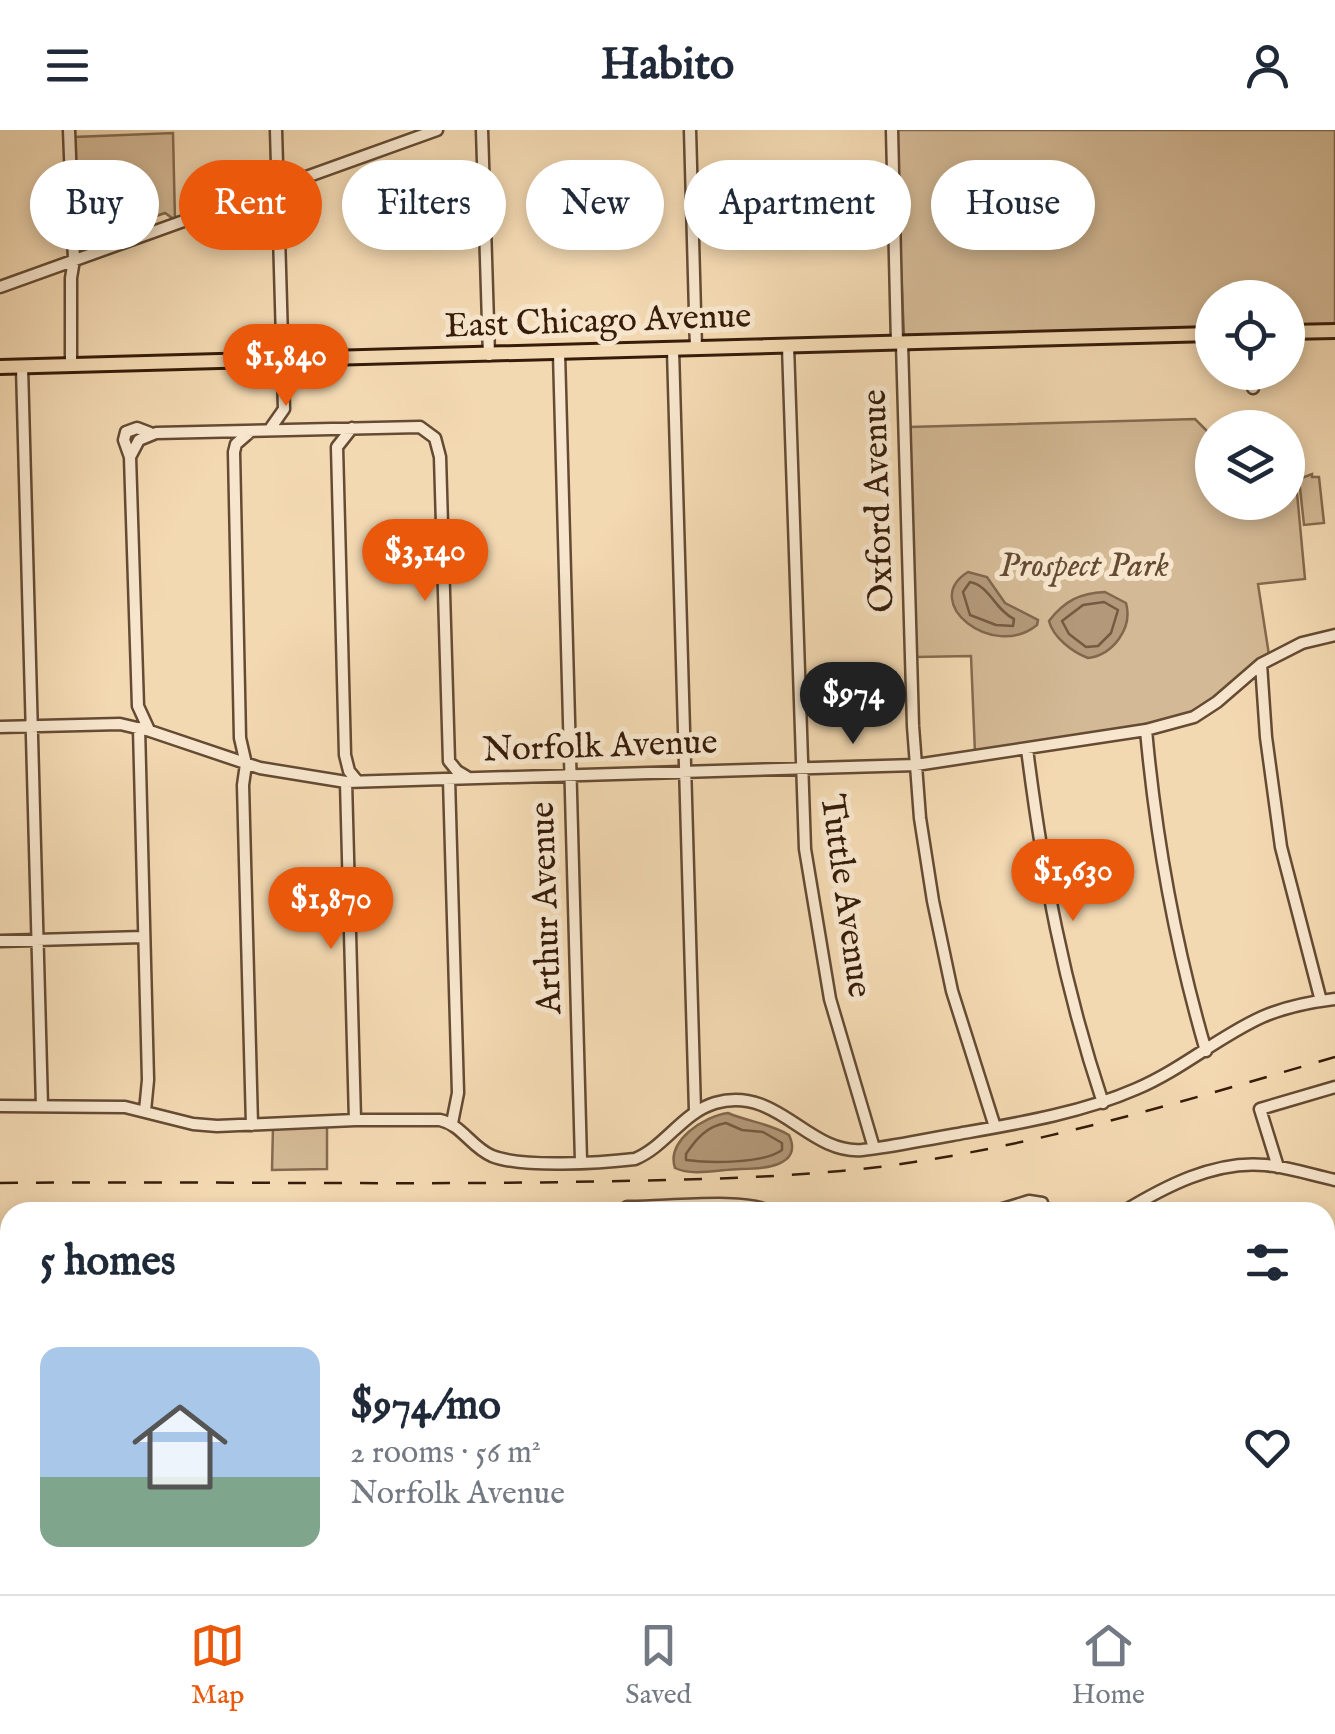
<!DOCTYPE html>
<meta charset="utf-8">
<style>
body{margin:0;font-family:"IM FELL English",serif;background:#f2f2f3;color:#1f2937;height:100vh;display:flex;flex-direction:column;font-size:38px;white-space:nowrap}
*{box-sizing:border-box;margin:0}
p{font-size:32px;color:#747a83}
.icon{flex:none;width:55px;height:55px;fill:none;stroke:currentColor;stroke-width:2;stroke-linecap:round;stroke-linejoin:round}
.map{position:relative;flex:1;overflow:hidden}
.side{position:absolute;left:0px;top:1072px;width:1335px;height:392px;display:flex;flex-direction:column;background:#fff;border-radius:30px 30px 0 0;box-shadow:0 5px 15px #0003}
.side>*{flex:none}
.guide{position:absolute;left:30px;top:30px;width:1275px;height:90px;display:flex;gap:20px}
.controls{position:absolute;left:1195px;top:150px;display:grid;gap:20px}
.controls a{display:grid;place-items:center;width:110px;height:110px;border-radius:50%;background:#fff;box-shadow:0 5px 15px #0003;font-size:50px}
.price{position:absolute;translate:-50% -85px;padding:0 22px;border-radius:35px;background:#ea580c;color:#fff;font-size:32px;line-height:65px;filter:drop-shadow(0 2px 5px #0008)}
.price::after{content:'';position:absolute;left:50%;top:60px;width:30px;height:22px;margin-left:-15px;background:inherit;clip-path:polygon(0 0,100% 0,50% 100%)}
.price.on{background:#222;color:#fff}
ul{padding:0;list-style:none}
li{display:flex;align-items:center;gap:30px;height:250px;padding:0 40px}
li span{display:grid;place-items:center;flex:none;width:280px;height:200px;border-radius:20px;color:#555}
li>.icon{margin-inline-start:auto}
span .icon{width:120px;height:120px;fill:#fffc;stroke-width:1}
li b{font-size:42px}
h2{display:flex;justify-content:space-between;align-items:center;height:120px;padding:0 40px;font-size:42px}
.chip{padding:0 35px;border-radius:45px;background:#fff;box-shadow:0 5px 15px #0003;font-size:35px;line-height:90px}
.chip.on{background:#ea580c;color:#fff}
header{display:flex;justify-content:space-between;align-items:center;height:130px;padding:0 40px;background:#fff;font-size:45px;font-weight:700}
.dock{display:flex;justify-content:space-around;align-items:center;height:140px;border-top:2px solid #e0e1e3;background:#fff;font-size:28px;color:#747a83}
.dock a{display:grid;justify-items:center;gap:5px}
.dock .on{color:#ea580c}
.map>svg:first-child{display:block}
</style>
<header><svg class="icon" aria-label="menu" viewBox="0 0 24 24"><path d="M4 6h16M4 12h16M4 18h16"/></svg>Habito<svg class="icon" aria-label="person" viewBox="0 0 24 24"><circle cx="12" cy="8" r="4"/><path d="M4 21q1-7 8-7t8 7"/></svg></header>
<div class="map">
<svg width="1335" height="1464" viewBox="0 0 1335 1464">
<rect width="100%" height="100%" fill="#f3d9b2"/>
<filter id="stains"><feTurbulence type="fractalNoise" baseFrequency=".002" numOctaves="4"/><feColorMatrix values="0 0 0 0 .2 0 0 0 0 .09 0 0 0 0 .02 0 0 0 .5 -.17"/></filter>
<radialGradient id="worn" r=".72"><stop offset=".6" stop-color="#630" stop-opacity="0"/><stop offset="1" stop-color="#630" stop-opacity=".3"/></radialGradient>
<!-- green -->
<path fill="#d3b995" stroke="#846a4f" stroke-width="2.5" d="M895,0H1335V196L1288,198V168H1212V200L904,206Z
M173,3L175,90L165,83L101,105L105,114L88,121L81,119L74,7Z
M1195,289L1212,306V372H1288V309H1292L1305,449L1258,454L1269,525L1204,575L1182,586L1148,595L975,623L971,526L916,527L909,297Z
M1312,344V347H1319L1324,393L1304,395L1299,349Z
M327,994V1039L272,1040L273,997Z
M0,1272H10V1455H52V1464H0Z"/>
<!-- water -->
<path fill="#b39979" stroke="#81674c" stroke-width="2.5" d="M968,442L987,447L1005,473L1038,490L1037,495C993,531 919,472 968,442Z
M1105,462L1126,473C1133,498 1113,525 1088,528C1072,522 1053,507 1049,491C1064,471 1080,463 1105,462Z
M728,983C749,992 769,993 789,1005C804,1037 761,1039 741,1039C721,1039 693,1047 675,1038C666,1011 704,986 728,983Z"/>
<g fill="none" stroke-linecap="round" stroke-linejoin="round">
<!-- shore -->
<path stroke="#745a41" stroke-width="2.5" d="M970,452C990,456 995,480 1014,489L1013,496L996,495L970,485L963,462Z
M1104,472L1118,480L1111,503L1098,516L1086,517L1069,504L1062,491L1083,475Z
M726,993L742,1000L763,1002L782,1013V1020C763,1034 709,1033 686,1030V1024C696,1009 707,996 726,993Z"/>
<!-- minor casing -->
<g stroke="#654b33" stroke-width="15">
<path id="minor" d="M69,0L74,130L71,148V235
M482,0L489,225
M690,0L696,219
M892,0L897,213
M0,157L437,0
M902,213L913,596L920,688L933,771L952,861L995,997
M788,216L805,719L830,869L874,1018
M673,220L695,981
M559,223L581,1031
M22,237L42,976
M1252,242L1253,258
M352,298L337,317L345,625L349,641L358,652
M270,299L284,279L276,0
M251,301L236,314L234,322L240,608L246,634L243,655L252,995
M130,327L124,310L126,302L137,298L150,303
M1261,534L1266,607L1281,717L1321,871
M0,597L120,594L150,601L260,638L346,652L916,635L1146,600L1194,587L1217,572L1261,534L1302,513L1335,505
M139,598L148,950L145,981
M149,600L138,576L130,327L139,310L156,303L420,297L435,308L440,327L449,631L457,641L467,647
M1146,600C1156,710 1175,815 1206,921
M1027,619C1043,744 1063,853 1103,973
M449,649L458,963L452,993
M346,652L355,990
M0,811L143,807
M0,976L125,977L193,994L217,996L355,990H440C462,995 471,1017 492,1026C522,1038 601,1033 635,1029C666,1016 682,983 715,973C778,955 807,1024 862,1020C892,1017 922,1010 952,1005C1014,994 1079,984 1136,959C1181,940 1218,907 1262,887C1285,877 1310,872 1335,869
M1278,1037L1260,979L1335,957
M626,1082L627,1077C659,1078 748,1067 770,1082
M993,1082L1029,1071L1042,1073L1044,1082
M1123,1082C1164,1057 1215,1030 1265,1035C1288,1037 1312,1045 1335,1050
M0,1123H10
M1325,1182L1335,1177
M0,1269H10
M110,1455V1464
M316,1455L317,1464
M919,1455V1464
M523,1458L550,1455
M1296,1464L1335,1452"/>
</g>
<!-- major casing -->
<g stroke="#361c09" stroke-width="18">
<path id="major" d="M1288,202L1335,201
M0,237L1212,204"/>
</g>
<!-- minor -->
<use href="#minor" stroke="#f7e6cd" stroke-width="10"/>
<!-- major -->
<use href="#major" stroke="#f3d9b2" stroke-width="12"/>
<!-- rail -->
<path stroke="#361c09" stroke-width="2.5" stroke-dasharray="18 18" stroke-linecap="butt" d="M0,1053C189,1051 379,1055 568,1052C672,1050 776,1049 879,1037C1035,1017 1184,971 1335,927"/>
</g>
<g text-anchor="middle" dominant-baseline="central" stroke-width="10" stroke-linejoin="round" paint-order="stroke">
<!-- street labels -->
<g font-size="35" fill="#361c09" stroke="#f7e6cd">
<text transform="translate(598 192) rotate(-2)">East Chicago Avenue</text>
<text transform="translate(879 371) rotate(-92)">Oxford Avenue</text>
<text transform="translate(600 617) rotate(-2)">Norfolk Avenue</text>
<text transform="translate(845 766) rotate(82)">Tuttle Avenue</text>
<text transform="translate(547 778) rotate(-92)">Arthur Avenue</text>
</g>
<!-- park labels -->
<g font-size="35" font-style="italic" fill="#654b33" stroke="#f7e6cd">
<text x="1084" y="436">Prospect Park</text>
</g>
</g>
<rect width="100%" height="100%" filter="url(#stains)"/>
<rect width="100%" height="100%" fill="url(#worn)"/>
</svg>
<div class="controls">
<a><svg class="icon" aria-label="locate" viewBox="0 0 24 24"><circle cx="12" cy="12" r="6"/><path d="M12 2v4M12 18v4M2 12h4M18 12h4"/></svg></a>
<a><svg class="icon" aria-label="layers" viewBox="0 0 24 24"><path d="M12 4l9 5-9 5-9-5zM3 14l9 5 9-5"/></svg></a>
</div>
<b class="price" style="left:286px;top:279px">$1,840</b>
<b class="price" style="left:425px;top:474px">$3,140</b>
<b class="price on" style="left:853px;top:617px">$974</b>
<b class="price" style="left:1073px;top:794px">$1,630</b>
<b class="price" style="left:331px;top:822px">$1,870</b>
<div class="guide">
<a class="chip">Buy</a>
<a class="chip on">Rent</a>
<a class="chip">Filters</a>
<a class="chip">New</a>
<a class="chip">Apartment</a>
<a class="chip">House</a>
</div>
<section class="side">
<h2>5 homes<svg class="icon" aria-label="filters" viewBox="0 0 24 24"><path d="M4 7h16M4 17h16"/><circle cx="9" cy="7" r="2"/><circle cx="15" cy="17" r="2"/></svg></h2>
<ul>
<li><span style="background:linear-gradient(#a9c7e8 65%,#7fa58c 0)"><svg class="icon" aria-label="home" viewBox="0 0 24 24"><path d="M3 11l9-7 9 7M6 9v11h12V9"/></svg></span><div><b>$974/mo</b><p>2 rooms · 56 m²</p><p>Norfolk Avenue</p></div><svg class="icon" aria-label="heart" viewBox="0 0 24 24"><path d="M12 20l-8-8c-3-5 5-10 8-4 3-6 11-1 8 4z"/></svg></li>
</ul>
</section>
</div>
<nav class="dock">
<a class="on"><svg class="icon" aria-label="map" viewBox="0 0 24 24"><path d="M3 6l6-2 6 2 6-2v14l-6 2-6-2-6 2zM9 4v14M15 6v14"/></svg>Map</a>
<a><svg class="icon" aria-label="saved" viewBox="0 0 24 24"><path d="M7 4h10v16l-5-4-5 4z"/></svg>Saved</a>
<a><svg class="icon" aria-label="home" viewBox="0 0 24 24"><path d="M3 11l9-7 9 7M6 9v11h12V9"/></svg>Home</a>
</nav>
